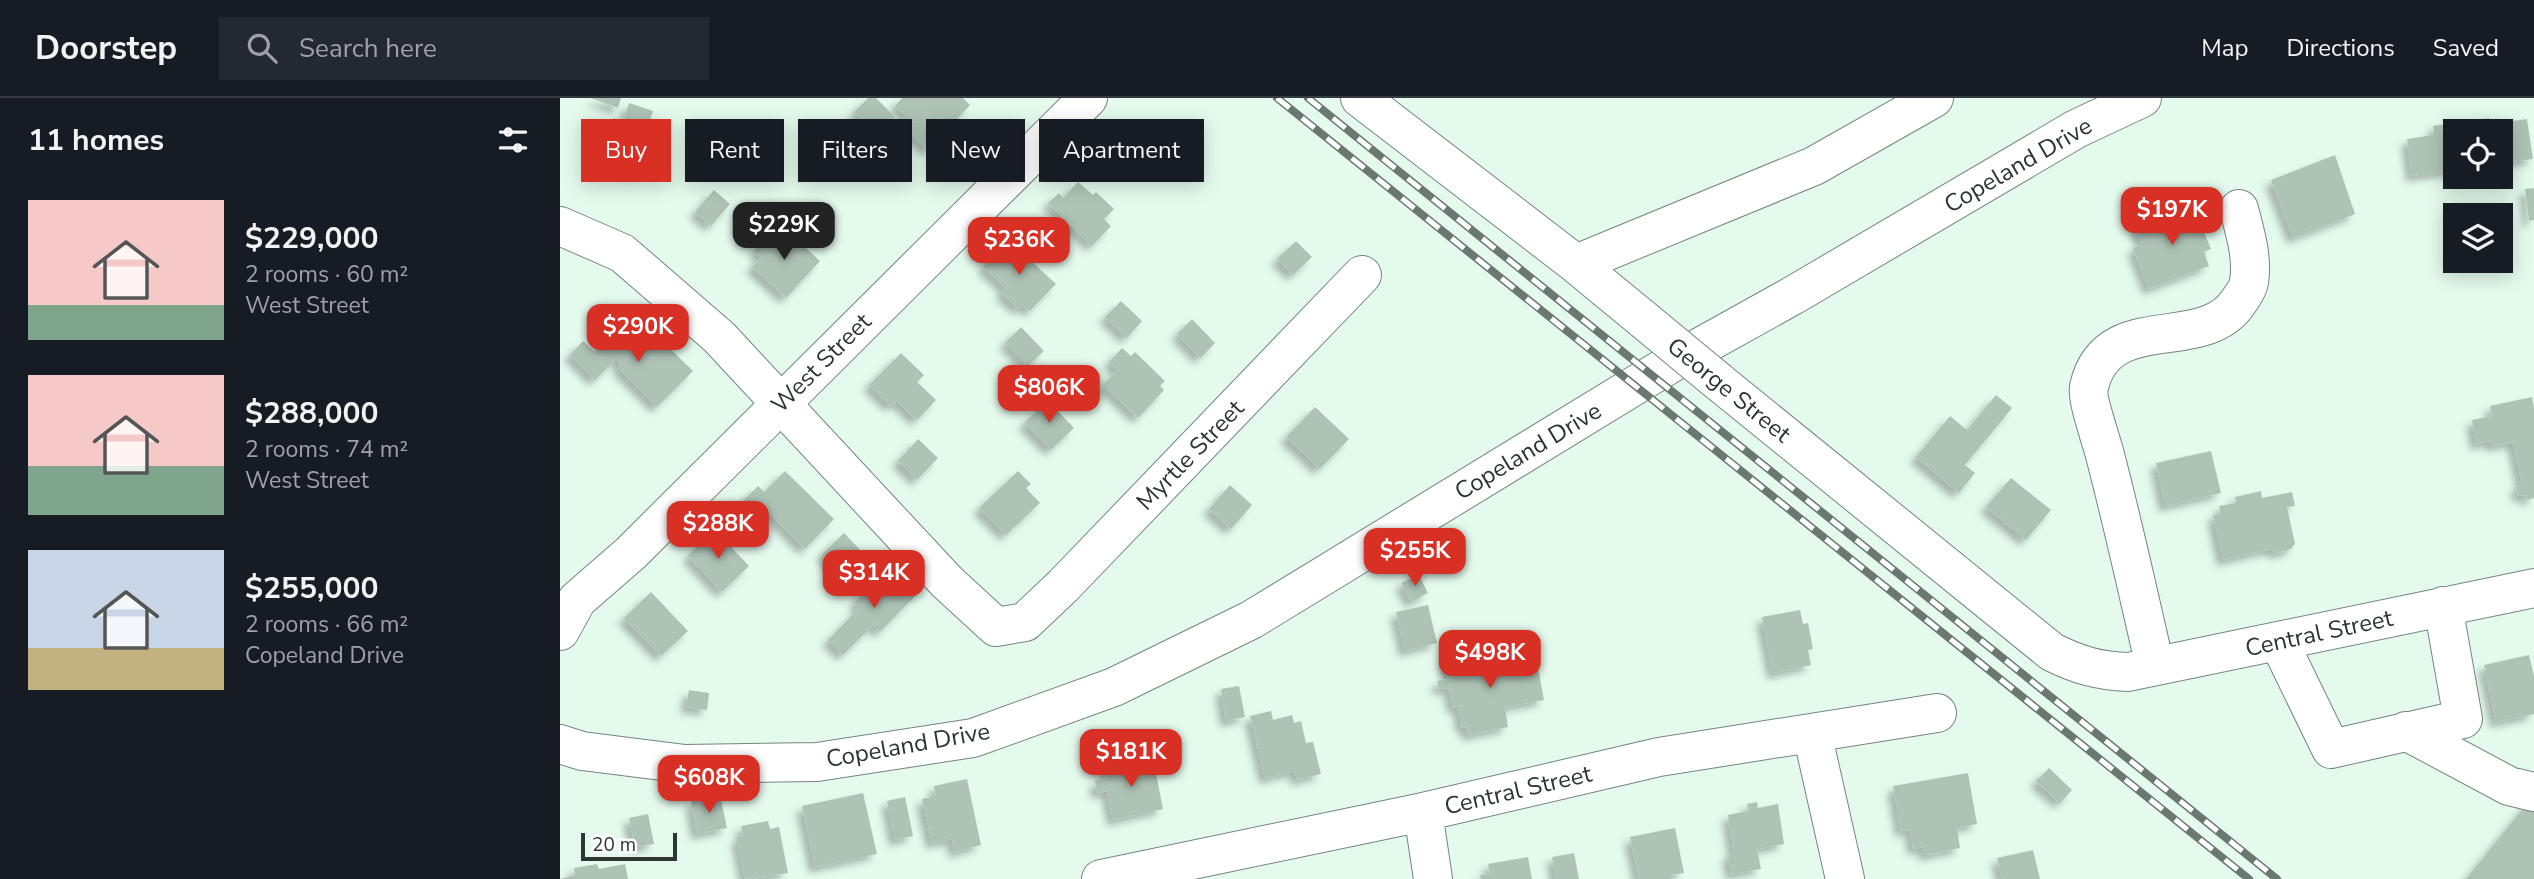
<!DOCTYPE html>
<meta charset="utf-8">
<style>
body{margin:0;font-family:"Nunito Sans",sans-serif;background:#242831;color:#f1f3f6;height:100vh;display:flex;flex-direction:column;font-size:26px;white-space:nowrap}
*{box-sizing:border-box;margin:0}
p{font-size:23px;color:#9ea1a6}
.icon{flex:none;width:38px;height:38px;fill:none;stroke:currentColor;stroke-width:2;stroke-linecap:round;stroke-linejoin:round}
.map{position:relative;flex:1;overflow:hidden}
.sheet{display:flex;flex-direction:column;background:#171b24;width:560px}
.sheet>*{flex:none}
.banner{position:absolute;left:21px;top:21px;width:665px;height:63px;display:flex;gap:14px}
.controls{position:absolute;left:1883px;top:21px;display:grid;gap:14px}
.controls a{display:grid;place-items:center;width:70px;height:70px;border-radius:0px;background:#171b24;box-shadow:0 4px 18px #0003;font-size:35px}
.scale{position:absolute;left:21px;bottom:18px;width:96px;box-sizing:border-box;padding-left:7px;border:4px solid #2e3631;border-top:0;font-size:19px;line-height:24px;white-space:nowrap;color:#2e3631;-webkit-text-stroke:5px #fff;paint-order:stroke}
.price{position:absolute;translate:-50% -60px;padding:0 16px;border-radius:14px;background:#d93025;color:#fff;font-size:23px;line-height:46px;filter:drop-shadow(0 2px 4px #0008)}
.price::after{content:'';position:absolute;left:50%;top:42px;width:21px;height:16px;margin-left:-10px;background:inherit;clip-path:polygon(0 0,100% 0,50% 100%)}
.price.active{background:#222;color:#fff}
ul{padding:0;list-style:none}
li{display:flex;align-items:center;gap:21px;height:175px;padding:0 28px}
li span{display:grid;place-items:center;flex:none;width:196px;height:140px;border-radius:0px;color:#555}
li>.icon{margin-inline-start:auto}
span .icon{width:84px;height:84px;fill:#fffc;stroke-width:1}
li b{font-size:30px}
h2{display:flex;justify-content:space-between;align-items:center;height:84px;padding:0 28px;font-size:30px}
.tag{padding:0 24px;border-radius:0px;background:#171b24;box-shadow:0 4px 18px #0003;font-size:24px;line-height:63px}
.tag.active{background:#d93025;color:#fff}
header{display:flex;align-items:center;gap:42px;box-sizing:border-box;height:98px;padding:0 35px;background:#171b24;border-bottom:2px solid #363941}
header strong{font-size:33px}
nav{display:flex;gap:38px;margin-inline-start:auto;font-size:24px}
.search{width:490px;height:63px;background:#242831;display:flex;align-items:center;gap:18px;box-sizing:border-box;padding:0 24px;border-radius:0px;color:#9ea1a6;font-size:26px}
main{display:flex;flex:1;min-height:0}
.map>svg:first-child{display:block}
</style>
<header>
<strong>Doorstep</strong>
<div class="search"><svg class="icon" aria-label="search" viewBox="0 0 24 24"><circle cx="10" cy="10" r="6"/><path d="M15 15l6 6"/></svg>Search here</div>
<nav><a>Map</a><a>Directions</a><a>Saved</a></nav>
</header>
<main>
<section class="sheet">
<h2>11 homes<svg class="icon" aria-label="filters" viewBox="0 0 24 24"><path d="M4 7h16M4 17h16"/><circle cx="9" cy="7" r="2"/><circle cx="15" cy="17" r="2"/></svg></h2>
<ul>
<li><span style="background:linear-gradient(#f6c9c9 75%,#7fa58c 0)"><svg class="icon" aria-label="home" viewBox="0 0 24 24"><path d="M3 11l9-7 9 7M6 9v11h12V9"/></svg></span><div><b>$229,000</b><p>2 rooms · 60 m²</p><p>West Street</p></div></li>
<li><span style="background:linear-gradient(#f6c9c9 65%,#7fa58c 0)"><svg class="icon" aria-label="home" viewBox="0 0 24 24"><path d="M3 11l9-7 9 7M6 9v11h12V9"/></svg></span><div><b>$288,000</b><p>2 rooms · 74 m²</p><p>West Street</p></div></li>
<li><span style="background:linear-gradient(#c9d6e8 70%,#c2b280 0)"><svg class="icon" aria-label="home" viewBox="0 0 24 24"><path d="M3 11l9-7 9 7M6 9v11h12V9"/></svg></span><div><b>$255,000</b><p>2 rooms · 66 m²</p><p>Copeland Drive</p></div></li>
</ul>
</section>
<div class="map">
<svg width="1974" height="781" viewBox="0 0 1974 781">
<defs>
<filter id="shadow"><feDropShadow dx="-6" dy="6" stdDeviation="3.5" flood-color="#0004"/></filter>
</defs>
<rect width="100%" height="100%" fill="#e4faed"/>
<!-- building -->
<path fill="#aec3b6" filter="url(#shadow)" d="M31,0H61L58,10Z
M308,0H316L335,19L317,37L294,14Z
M342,0H403L410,7L368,52L348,33L355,26L335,8Z
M69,5L93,13L87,31L91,32L77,75L39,63L53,20L63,23Z
M1929,20L1930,26L1967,21L1973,61L1941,65V33H1895V72L1852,78L1847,41L1874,37L1873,28Z
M1775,57L1795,116L1733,140L1711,82Z
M518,84L533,97L536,94L554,111L544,121L551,128L532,148L488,105L499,95L503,100Z
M1974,90V122L1969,123L1965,91Z
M154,92L170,106L151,128L135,114Z
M1629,109L1632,116L1640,112L1648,133L1644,134L1651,151L1644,154L1649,168L1589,191L1573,150L1582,146L1576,130Z
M213,132L220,138L226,132L260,163L226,200L192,169L201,159L194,153Z
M448,142L496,186L470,213L463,207L459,211L441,195L446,190L423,169Z
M736,143L752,159L733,177L717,161Z
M561,203L582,223L567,240L545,219Z
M632,221L655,245L640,260L617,236Z
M461,229L484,253L468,268L445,245Z
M80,231L86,237L91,232L133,273L97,309L58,270L61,266L56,261L35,282L10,257L23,243L35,254L52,236L64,248Z
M562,250L571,258L575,254L605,283L600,288L604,292L578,320L543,287L557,272L549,264Z
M341,255L364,277L357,284L376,302L357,322L337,303L331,308L309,287Z
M1436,297L1452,310L1405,367L1415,375L1399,395L1356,359L1390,318L1407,332Z
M1972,299L1974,309V400L1967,402L1966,397L1958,398L1956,388L1962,387L1953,344L1932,348L1931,343L1916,346L1912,322L1932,318L1930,308Z
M488,303L514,330L491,352L464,325Z
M755,309L789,341L760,371L726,339Z
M358,341L378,360L357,382L338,363Z
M1651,353L1661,395L1605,408L1596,365Z
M225,373L274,421L245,451L208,414L203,420L184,402L198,388L204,394Z
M458,373L471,386L466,390L480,405L446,437L419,410Z
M1451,380L1491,412L1466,442L1426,409Z
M670,387L692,407L671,431L649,411Z
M1701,393L1702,400L1732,394L1735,408L1727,409L1735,446L1731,451L1717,455L1710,451L1663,462L1653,417L1661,416L1659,408L1676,405L1675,399Z
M155,432L189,468L162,494L128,458Z
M284,435L304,456L282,477L262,456Z
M324,473L338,487L345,480L359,494L320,534L313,527L283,557L268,542L299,510L294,505Z
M859,477L868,495L851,504L841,485Z
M91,494L128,533L101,558L64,520Z
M868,507L877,545L845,553L836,514Z
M1240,512L1243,526L1248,525L1253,551L1248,552L1251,567L1213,575L1202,519Z
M924,553L926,569L976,559L984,602L945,609L948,629L908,637L907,629L902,630L898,608L893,610L889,590L879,591L877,583L888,581L885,561Z
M1969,557L1974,578V616L1936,624L1924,567Z
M679,588L685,619L666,623L661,591Z
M129,592L149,595L147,612L126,609Z
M711,613L713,622L732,617L734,625L741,623L746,645L753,644L761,676L737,682L735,673L705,680L690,618Z
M593,660L603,711L553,722L547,693L537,695L535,683L545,681L543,670Z
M1489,670L1512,692L1500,705L1476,683Z
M1408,675L1417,726L1397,730L1400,750L1365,757L1363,749L1353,751L1350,731L1341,733L1333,688Z
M407,681L421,747L395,754L392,741L372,745L362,701L376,698L374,688Z
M303,695L317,756L255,769L242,708Z
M160,697L167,730L137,736L131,703Z
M345,699L353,738L335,742L327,703Z
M1970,702L1974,705V781H1906Z
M1197,704L1198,710L1218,706L1224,746L1197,751L1201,771L1171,776L1168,756L1174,755L1168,717L1188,713L1187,706Z
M88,716L94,746L75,749L69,720Z
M208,723L210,731L219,729L228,775L185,781L177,739L183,738L181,728Z
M1115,730L1124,775L1110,777L1111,781H1079L1070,739Z
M1473,752L1480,781H1442L1437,760Z
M1014,755L1019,781H996L992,759Z
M968,759L972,781H921L920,777L930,776L928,766Z
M37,766L39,771L65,766L68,781H0L15,777L14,770Z"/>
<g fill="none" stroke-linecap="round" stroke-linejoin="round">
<!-- minor casing -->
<g stroke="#74877b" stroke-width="40">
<path id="minor" d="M800,0L1016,166L1084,222
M0,128L62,155L159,239L387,484L436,529L465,524L503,488L802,177
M1016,166L1254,68L1374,0
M1159,284L1492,554C1518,567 1539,573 1568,574L1974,490
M0,533L17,502L71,455L528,0
M1719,544L1771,651L1903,621L1883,508
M1595,568C1579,499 1564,430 1546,361C1543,347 1526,301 1529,289C1547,209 1644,258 1679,203C1683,197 1688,191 1689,184C1693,159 1685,135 1679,111
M1846,633L1949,688L1974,694
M1252,635L1285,781
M863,714L873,781
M541,781L863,714L1099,659L1377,615"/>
</g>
<!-- major casing -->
<g stroke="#74877b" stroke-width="40">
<path id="major" d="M0,646L22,653L125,666L257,664L413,640L554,589L691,522L1115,263L1232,198L1516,31L1582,0"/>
</g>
<!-- minor -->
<use href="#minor" stroke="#fff" stroke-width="38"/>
<!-- major -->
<use href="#major" stroke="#fff" stroke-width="38"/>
<!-- rail casing -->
<g stroke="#6b7870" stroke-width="8">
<path id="rail" d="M717,0L1689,781
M748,0L1717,781"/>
</g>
<!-- rail -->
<use href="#rail" stroke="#fff" stroke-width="5" stroke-dasharray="16" stroke-linecap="butt"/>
<!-- minor-bridge casing -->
<g stroke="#74877b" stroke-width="40" stroke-linecap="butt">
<path id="minor-bridge" d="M1084,222L1159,284"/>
</g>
<!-- minor-bridge -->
<use href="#minor-bridge" stroke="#fff" stroke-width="38"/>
</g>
<g text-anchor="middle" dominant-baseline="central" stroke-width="5" stroke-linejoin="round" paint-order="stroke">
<!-- street labels -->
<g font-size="24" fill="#2e3631" stroke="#fff">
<text transform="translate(1458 67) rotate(-30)">Copeland Drive</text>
<text transform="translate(261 265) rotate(-45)">West Street</text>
<text transform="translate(1169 292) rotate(39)">George Street</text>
<text transform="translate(968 353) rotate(-31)">Copeland Drive</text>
<text transform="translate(630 357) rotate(-46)">Myrtle Street</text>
<text transform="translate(1759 535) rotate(-12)">Central Street</text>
<text transform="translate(348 647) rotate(-10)">Copeland Drive</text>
<text transform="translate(958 692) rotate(-13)">Central Street</text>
</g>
</g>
</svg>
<div class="controls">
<a><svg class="icon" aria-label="locate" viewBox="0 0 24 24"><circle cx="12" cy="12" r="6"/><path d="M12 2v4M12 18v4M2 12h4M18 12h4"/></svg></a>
<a><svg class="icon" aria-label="layers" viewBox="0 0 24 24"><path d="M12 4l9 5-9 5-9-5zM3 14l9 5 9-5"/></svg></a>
</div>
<div class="scale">20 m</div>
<b class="price" style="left:1612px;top:149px">$197K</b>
<b class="price active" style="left:224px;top:164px">$229K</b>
<b class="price" style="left:459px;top:179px">$236K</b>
<b class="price" style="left:78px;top:266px">$290K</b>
<b class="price" style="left:489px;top:327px">$806K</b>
<b class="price" style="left:158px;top:463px">$288K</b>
<b class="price" style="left:855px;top:490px">$255K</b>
<b class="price" style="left:314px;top:512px">$314K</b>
<b class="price" style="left:930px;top:592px">$498K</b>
<b class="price" style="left:571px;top:691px">$181K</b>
<b class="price" style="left:149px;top:717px">$608K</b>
<div class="banner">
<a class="tag active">Buy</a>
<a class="tag">Rent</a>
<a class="tag">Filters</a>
<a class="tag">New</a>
<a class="tag">Apartment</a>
</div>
</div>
</main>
